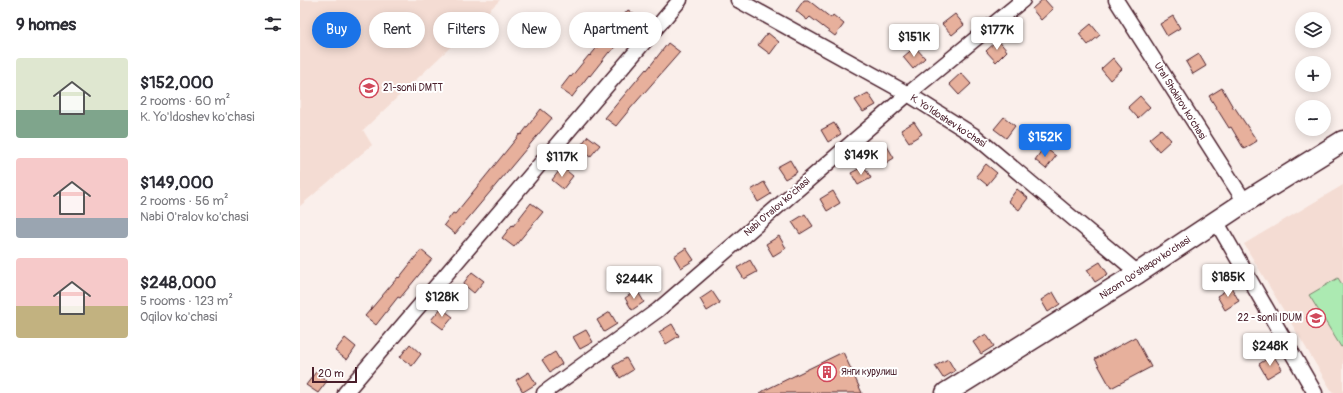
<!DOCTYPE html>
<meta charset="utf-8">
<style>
body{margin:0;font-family:Pangolin,sans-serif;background:#f2f2f3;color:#2b2b33;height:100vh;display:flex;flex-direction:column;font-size:15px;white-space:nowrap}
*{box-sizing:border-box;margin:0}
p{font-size:13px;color:#7c7c81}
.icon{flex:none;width:22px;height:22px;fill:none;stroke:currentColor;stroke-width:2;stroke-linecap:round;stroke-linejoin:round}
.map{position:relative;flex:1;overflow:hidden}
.details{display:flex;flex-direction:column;background:#fff;width:300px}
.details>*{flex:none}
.banner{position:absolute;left:12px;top:12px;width:380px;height:36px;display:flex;gap:8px}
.buttons{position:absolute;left:995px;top:12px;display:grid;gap:8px}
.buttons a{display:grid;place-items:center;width:36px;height:36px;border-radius:50%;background:#fff;box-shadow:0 2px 10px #0003;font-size:20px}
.scale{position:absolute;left:12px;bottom:10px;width:45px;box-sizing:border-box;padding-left:4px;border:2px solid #4a1f2b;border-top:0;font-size:11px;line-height:14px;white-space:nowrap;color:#4a1f2b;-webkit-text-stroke:3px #fff;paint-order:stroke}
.price{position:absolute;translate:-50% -34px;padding:0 9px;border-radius:4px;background:#fff;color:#222;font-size:13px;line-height:26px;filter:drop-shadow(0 1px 2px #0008)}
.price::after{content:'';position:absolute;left:50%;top:24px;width:12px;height:9px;margin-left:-6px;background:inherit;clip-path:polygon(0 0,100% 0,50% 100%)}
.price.current{background:#1a73e8;color:#fff}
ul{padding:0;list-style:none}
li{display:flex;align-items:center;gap:12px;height:100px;padding:0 16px}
li span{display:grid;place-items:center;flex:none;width:112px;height:80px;border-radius:4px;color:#555}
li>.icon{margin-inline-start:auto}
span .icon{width:48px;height:48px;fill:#fffc;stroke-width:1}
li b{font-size:17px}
h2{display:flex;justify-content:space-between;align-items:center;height:48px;padding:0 16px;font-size:17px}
.pill{padding:0 14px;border-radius:18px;background:#fff;box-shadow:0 2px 10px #0003;font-size:14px;line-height:36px}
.pill.current{background:#1a73e8;color:#fff}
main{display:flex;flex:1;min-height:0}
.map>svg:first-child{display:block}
</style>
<main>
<section class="details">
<h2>9 homes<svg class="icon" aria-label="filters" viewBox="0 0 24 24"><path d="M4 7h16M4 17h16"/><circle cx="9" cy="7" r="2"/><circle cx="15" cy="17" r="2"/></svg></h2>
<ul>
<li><span style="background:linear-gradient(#dfe7d0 65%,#7fa58c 0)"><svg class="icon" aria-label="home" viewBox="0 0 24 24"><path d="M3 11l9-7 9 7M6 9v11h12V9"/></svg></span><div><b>$152,000</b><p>2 rooms · 60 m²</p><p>K. Yo'ldoshev ko'chasi</p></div></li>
<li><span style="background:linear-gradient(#f6c9c9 75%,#9aa5b1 0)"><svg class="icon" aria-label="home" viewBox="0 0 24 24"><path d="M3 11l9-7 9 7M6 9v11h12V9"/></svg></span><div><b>$149,000</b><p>2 rooms · 56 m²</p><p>Nabi O'ralov ko'chasi</p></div></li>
<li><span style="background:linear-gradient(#f6c9c9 60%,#c2b280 0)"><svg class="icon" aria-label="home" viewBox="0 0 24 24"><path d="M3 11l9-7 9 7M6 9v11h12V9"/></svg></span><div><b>$248,000</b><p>5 rooms · 123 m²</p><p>Oqilov ko'chasi</p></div></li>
</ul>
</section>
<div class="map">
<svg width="1043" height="393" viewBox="0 0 1043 393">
<rect width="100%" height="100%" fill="#faefeb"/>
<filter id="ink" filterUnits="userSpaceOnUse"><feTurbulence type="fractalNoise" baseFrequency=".025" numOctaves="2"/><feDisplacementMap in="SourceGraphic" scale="8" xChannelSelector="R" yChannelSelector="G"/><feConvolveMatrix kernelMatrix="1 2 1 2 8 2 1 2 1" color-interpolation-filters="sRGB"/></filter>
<g filter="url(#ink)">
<!-- built -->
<path fill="#f4dcd3" d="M0,0H200L63,130L72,145L0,206Z
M1043,185V393H1033L944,244Z"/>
<!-- green -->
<path fill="#aceab2" stroke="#7b846e" d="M1038,278L1043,286V346L1041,347L1009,295Z"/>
<!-- building -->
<path fill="#e7b09c" stroke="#4a1f2b" d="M504,0H508L531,18L533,15L544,24L535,36L510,17L507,20L496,11Z
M742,0H745L753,9L741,20L732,9Z
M328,10L339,18L310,53L309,52L290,76L289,75L272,97L260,89L270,76L271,77L289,55L290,56Z
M655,14L664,25L652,35L642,24Z
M873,16L880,28L867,36L860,24Z
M791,24L800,35L788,45L779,34Z
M468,33L479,42L470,54L458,45Z
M698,40L707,51L696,62L686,51Z
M368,43L380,52L330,109L316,126L305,118L346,69L347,70Z
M615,47L625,58L613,69L603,57Z
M899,54L906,66L893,74L886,62Z
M813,58L822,69L810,80L801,69Z
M661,73L671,84L659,95L649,84Z
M922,88L934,109L935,108L957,141L944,149L931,127L929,128L909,96Z
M568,93L576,105L563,112L555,100Z
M840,96L850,107L838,118L828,107Z
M241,109L252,118L155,234L144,225L153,213L155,214L220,134L221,135Z
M704,117L715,126L706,138L694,129Z
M614,122L622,134L609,142L601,130Z
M534,123L541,134L528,142L521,130Z
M861,129L871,140L859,151L849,139Z
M288,136L300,145L290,157L279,148Z
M587,146L594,158L581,166L574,154Z
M744,147L756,156L746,169L735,160Z
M490,160L497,172L485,179L477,167Z
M686,164L697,173L687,185L676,176Z
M564,166L571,178L558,185L551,173Z
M262,167L273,176L263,189L252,180Z
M464,182L471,194L458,202L451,190Z
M717,189L728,198L719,210L708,201Z
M533,191L540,203L527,211L520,199Z
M231,203L243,212L214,247L202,238L212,225L213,226Z
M505,214L513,226L500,234L492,222Z
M479,236L486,248L473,256L466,244Z
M386,248L394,260L381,268L374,256Z
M121,250L132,259L100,298L98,297L76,325L65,316L98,277L99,278Z
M450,260L457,272L444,279L437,268Z
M800,262L808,274L795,282L787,270Z
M172,272L184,281L174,293L163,284Z
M931,287L939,301L925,310L917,296Z
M337,290L344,302L332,310L325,298Z
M412,291L420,303L407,311L400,299Z
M753,292L760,304L748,312L741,300Z
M141,308L153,317L143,329L131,320Z
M310,312L317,324L304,332L297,320Z
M372,324L379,336L366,344L359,332Z
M286,330L293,342L280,349L273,337Z
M686,334L694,346L681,354L673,342Z
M835,337L851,367L811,388L795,359Z
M45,338L56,347L47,360L35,351Z
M110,344L121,354L112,366L100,357Z
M255,352L262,364L250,372L242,360Z
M543,352L562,393H459Z
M973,355L982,369L967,378L959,364Z
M326,358L333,370L320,378L313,366Z
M648,359L655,371L643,378L635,366Z
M16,372L27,381L18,393L6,385Z
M229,372L236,384L223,392L216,380Z"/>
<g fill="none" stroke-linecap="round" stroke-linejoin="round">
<!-- street casing -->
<g stroke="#4a1f2b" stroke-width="17">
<path id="street" d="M438,0L608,94L675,136L838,273
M816,0L945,202
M916,221L1015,393
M45,393L380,0
M244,393L358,310L608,94L723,0"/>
</g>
<!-- secondary casing -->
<g stroke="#4a1f2b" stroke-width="23">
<path id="secondary" d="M646,393L838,273L945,202L1043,141"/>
</g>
<!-- street -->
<use href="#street" stroke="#fff" stroke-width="14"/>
<!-- secondary -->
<use href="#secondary" stroke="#fff" stroke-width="20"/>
</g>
</g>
<!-- icons -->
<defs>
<g id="school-ring" transform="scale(1)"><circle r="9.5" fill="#fff" stroke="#d1495b" stroke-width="1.5"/><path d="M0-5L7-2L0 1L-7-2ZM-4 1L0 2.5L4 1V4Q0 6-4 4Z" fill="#d1495b"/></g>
<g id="building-ring" transform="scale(1)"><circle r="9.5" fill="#fff" stroke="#d1495b" stroke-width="1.5"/><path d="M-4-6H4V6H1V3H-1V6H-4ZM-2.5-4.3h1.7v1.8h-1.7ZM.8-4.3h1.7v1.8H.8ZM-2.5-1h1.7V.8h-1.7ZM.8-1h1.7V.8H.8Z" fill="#d1495b"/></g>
</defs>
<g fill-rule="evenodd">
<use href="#school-ring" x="69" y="88"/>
<use href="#school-ring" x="1016" y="318"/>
<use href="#building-ring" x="527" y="372"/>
</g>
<g text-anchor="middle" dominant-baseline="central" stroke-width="4" stroke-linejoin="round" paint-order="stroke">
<!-- poi labels -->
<g font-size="10" fill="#4a1f2b" stroke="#fff" text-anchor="start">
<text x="83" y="88">21-sonli DMTT</text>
<text x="1002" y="318" text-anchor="end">22 - sonli IDUM</text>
<text x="541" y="372">Янги курулиш</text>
</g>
<!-- street labels -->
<g font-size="10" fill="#4a1f2b" stroke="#fff">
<text transform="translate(880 101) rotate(58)">Ural Shokirov ko'chasi</text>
<text transform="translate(648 121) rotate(33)">K. Yo'ldoshev ko'chasi</text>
<text transform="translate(477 207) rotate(-41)">Nabi O'ralov ko'chasi</text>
<text transform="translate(845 268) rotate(-33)">Nizom Qo'shaqov ko'chasi</text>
</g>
</g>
</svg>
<div class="buttons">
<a><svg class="icon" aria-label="layers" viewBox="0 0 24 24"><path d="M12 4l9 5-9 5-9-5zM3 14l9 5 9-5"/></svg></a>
<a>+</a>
<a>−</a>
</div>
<div class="scale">20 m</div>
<b class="price" style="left:697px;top:51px">$177K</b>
<b class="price" style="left:614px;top:58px">$151K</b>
<b class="price current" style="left:745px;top:158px">$152K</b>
<b class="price" style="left:561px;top:176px">$149K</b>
<b class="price" style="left:262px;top:178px">$117K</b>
<b class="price" style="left:928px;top:298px">$185K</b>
<b class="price" style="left:334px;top:300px">$244K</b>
<b class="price" style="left:142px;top:318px">$128K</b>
<b class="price" style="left:970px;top:367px">$248K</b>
<div class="banner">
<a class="pill current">Buy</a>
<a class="pill">Rent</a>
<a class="pill">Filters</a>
<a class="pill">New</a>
<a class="pill">Apartment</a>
</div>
</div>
</main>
